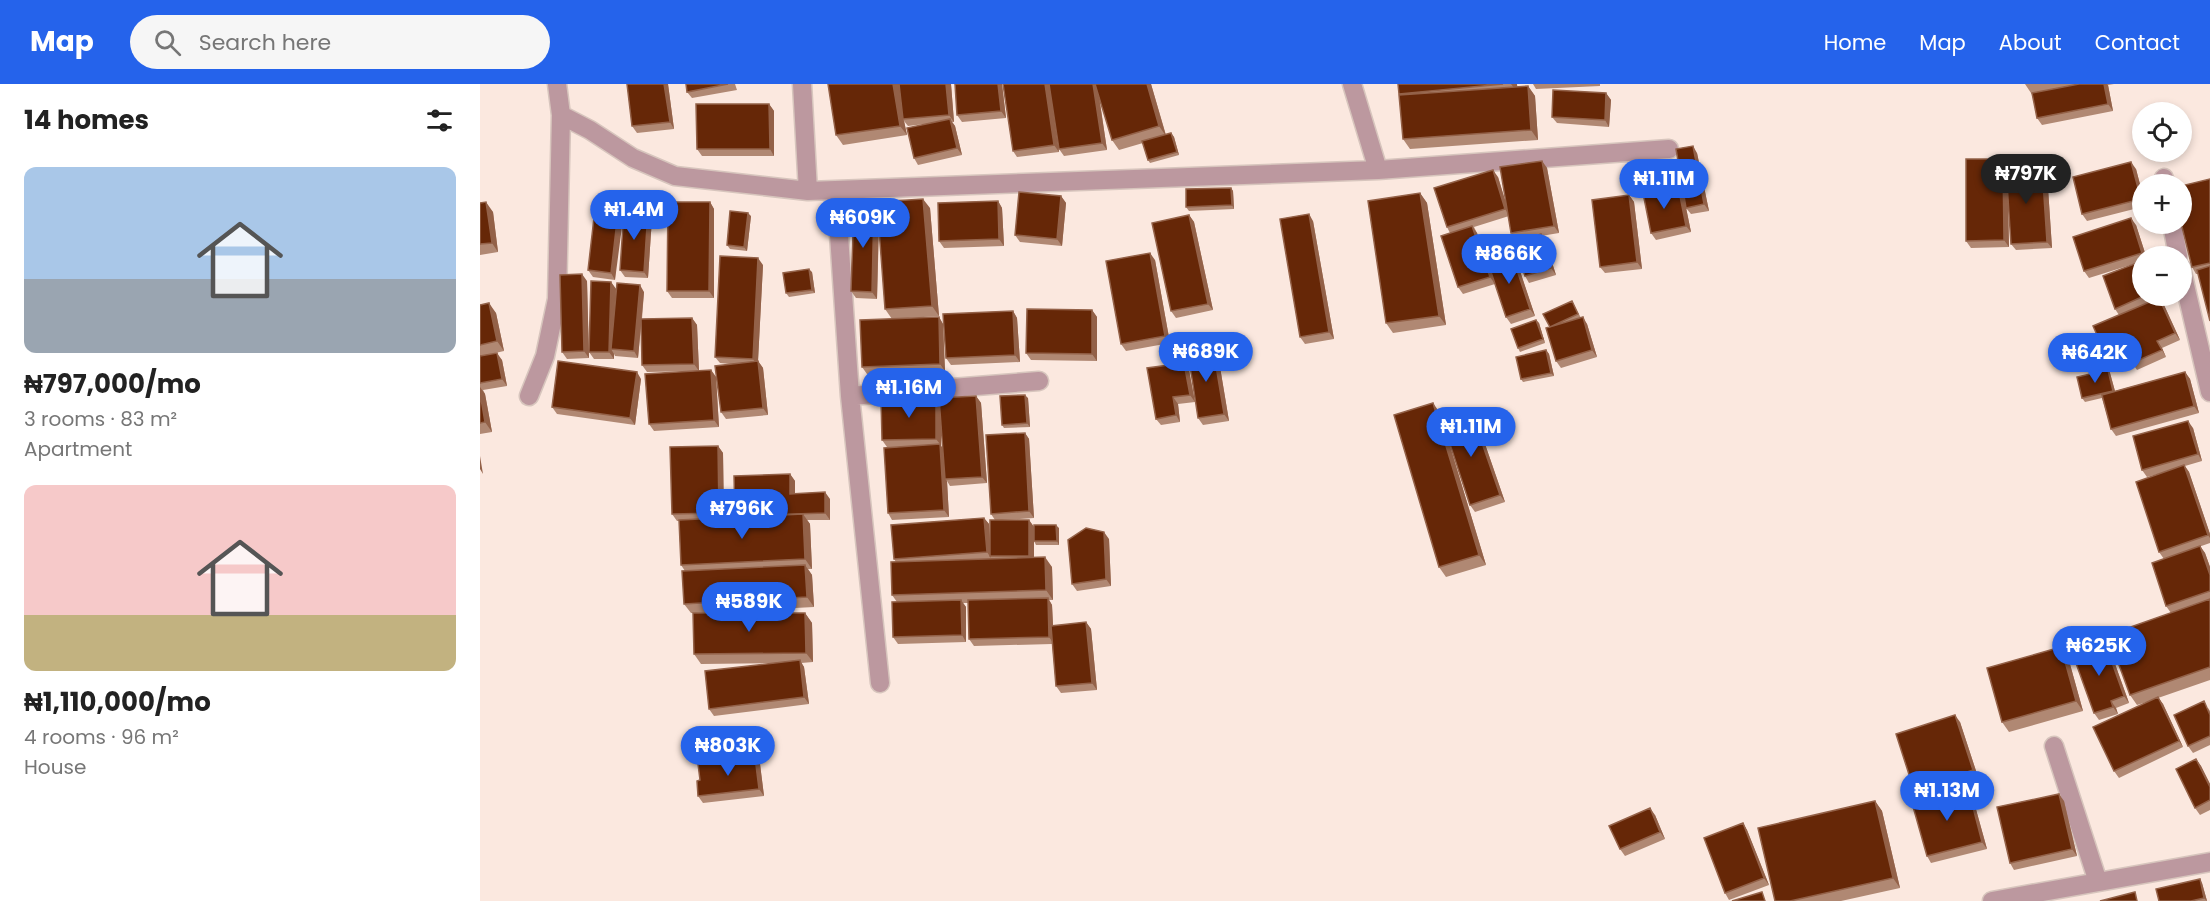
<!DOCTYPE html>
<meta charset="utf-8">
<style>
body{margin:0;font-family:Poppins,sans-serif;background:#f6f6f6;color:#222;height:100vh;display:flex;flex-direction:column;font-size:22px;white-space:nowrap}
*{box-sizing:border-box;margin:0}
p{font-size:20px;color:#767676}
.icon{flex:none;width:33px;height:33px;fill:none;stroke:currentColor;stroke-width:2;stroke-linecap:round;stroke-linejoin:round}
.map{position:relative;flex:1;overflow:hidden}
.details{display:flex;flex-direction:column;background:#fff;width:480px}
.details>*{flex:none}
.controls{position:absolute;left:1652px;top:18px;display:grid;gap:12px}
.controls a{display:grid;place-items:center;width:60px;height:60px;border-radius:50%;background:#fff;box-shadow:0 3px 9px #0003;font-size:30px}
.price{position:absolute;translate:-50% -51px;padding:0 14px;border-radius:21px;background:#2563eb;color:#fff;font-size:20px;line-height:39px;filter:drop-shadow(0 2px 3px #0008)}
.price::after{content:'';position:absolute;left:50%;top:36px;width:18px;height:14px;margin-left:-9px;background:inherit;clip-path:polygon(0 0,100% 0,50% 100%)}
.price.active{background:#222;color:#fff}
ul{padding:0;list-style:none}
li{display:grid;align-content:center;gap:12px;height:318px;padding:0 24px}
li span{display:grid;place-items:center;height:186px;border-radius:12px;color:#555}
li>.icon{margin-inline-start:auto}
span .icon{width:108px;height:108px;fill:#fffc;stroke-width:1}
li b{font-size:26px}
h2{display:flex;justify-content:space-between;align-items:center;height:72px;padding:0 24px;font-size:26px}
header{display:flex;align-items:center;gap:36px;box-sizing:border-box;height:84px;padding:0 30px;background:#2563eb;color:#fff}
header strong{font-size:28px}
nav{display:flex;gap:33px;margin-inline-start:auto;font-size:21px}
.search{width:420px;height:54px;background:#f6f6f6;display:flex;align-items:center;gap:15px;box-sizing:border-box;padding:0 21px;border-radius:33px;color:#767676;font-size:22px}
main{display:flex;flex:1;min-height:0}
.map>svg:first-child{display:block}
</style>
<header>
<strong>Map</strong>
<div class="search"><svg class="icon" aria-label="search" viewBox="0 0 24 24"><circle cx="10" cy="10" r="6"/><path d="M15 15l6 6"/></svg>Search here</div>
<nav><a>Home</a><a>Map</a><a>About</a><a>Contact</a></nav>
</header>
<main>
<section class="details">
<h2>14 homes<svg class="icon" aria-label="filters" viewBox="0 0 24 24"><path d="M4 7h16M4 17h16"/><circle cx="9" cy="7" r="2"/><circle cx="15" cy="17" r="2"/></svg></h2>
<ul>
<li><span style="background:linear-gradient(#a9c7e8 60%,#9aa5b1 0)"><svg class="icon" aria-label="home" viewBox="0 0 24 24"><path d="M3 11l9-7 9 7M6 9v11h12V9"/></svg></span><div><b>₦797,000/mo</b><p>3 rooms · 83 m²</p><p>Apartment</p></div></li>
<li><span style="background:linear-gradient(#f6c9c9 70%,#c2b280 0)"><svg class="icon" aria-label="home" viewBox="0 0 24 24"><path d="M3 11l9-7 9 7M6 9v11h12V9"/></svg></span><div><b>₦1,110,000/mo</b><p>4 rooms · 96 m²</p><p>House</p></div></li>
</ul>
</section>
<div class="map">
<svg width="1730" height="817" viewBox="0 0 1730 817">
<rect width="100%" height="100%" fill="#fbe8df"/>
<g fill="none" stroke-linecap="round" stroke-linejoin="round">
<!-- minor casing -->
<g stroke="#d7c5bd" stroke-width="21">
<path id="minor" d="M322,0L328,107
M872,0L898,86
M81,31L110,46L153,74L195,92L328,107L898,86L1189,65
M1684,94L1685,100
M356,107L370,312L400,599
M1692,140L1698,172
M1701,184L1730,308
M49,312L65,272L77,215L81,31L77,0
M370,312L559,297
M1574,662L1618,798
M1512,817L1730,778"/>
</g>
<!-- minor -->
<use href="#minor" stroke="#bc989f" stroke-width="18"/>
</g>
<!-- wall -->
<path fill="#b08873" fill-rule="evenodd" d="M147,0H188L194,45L157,49L152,42Z
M206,0H255L257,6L212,14L207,8Z
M348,0H419L420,10L471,0L474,38H472L475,42L482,71L438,81L434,74L445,40L428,42L424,37L427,51L363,61L356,51Z
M475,0H522L526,34L482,38L477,31Z
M569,0H671L686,51L691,49L694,53L699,71L670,79L668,76L663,59L639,66L632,56L619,11L627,66L584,72L579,65Z
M569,0L579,68L537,73L533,67Z
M918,0H1037V3L1048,2L1055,12L1058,56L930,65L923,55L920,11Z
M1053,0H1120V2L1056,5Z
M1545,0H1634L1628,1L1633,27L1562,41L1557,34L1553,12Z
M1126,9L1131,16L1129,43L1077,39L1072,33Z
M289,20L294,27V72H222L217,65Z
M1217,69L1229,127L1211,130L1206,124Z
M1062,77L1067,84L1079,149L1061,152L1065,157L1076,191L1049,199L1045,192L1051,153L1036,156L1031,149L1029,132L994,143L997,149L1015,200L983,210L978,203L970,149L967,143L1018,93L1026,120Z
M1196,77L1198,81L1203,105H1200L1203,109L1211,148L1176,156L1171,149L1179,106L1165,107L1163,103Z
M1527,82V84L1567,89L1572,164L1536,166L1531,160L1528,105L1529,163L1491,164L1486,157Z
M1656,85L1662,108V123L1607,137L1602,130Z
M1730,95V237L1718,190H1716L1712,183Z
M751,104L753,107L754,125L709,127L706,123Z
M940,109L947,119L966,241L913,249L906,239Z
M1149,111L1154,118L1162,185L1125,189L1120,183Z
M581,112L586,119L582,162L540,158L535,151Z
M518,117L522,124L524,162L464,164L459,157Z
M230,118L234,125V214H192L187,207Z
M0,119L13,128L18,168L0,171Z
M394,122L397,126L450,124L459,232L412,235L405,225L399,144L397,215L376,214L371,207Z
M138,128L135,196L113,193L108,186Z
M709,131L714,138L733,226L696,234L691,227Z
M271,132L267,167L250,165L247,161Z
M172,134L168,194L145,193L140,186Z
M833,137L854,255L825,260L820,253Z
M1656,141L1666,172H1662V212H1684L1674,216L1684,221L1700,256L1682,264L1686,273L1657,286L1651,277L1633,285L1629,278L1639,231L1635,225L1657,179L1609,194L1604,187Z
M1036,175L1055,232L1031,240L1026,233Z
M675,176L690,259L646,267L641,260Z
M283,181L278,277L283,284L288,331L246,335L241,328L250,280L240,279L235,273Z
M332,188L335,209L309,213L306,209Z
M107,197L109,274L87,275L82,268Z
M131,198L136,205L164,208L162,235L212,234L217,241L219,287L167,288L162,281L161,242L158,274L135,272L134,270V275H114L109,268Z
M1092,217L1101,234L1107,240L1117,273L1081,284L1076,277L1070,243Z
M0,221L16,229L24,267L11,270L22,276L27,302L3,306L5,310L12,348L0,350Z
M612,226L617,233V277L551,276L546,269Z
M533,227L537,234L540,278L471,281L466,274Z
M459,233L463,240L465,287L387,290L382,283Z
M1056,236L1059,239L1065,259L1040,268L1038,264Z
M1066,266L1069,270L1074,292L1043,298L1041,295Z
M738,271L749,337L723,341L718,334Z
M704,279L709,286L715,318L698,320L700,338L681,341L676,335Z
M231,286L236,293L239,343L174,347L169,340Z
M1628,286L1630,289L1635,307L1705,288L1710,295L1719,329L1636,352L1631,345L1622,314L1605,318L1602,314Z
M161,295L155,341L77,330L72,323Z
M496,312L501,319L507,399L470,402L467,397L469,433L412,436L408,429L419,363H407L402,356L456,314L459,320ZM461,338L463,364L461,362Z
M548,314L550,343L524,344L522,341Z
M960,329L1006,481L966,493L959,483Z
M996,334L1025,418L995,428L990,421Z
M1713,344L1722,377L1705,382L1709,388L1730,450V459L1684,475L1679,468L1689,387L1667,393L1662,386Z
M545,349L549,355L554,434L522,436H549L554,443V473L572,483L573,516H569L572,521L573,542L606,538L611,545L617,606L581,609L576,602L572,560L494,562L489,555L488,519H483L486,523V558L418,560L413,553L417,518L412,511L416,478L414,475L504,434L509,440L510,460L515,436L511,430Z
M238,362L243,369L244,434L256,433L255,432L310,390L315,397V409L350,415V436H327L330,440L332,485H328L332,491L334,523L216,529H325L332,539L333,578L321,579L324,583L329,620L234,632L229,625L295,579L221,580L214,570L213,529H211L204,520L205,487L201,481L199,437H197L192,430Z
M579,444V461H556L554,457Z
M629,455L631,502L597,507L592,500Z
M1720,462L1725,469L1730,483V596L1678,614L1683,620L1703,663L1639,694L1634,687L1667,618L1657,621L1650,611L1691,529L1686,522Z
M1625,559L1630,566L1649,619L1636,624L1638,630L1619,636L1614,629Z
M1581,563L1588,573L1603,627L1529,648L1522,638Z
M1728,624L1730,627V661L1713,669L1708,662Z
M1480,638L1498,693L1439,713L1434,706Z
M265,644L270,651L273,674L280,680L284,712L223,719L218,712L226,679L223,675Z
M1716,675L1721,682L1730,700V726L1720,731L1715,724Z
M1492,711L1507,765L1451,779L1447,772Z
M1395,717L1402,727L1420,804L1361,817H1295Z
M1584,717L1597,772L1534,786L1530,779Z
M1175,731L1185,755L1145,772L1140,765Z
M1263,739L1267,746L1289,801L1249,816L1245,809Z
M1722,799L1727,817H1679Z"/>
<!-- shaded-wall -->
<path fill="#936148" d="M184,0H188L194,45L190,38Z
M413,0H419L424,35H423L424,37L427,51L420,42Z
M466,0H471L474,38L469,31Z
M518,0H522L526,34L521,27Z
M565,0H569L579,68L574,61Z
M613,0H617L627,66L622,59Z
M667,0H671L686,52L679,42Z
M1031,0H1037L1038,9Z
M1624,0H1627L1628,1L1633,27L1628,20Z
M1048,2L1055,12L1058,56L1051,46Z
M1126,9L1131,16L1129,43L1125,36Z
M289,20L294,27V72L290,65Z
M470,35L475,42L482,71L477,64Z
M691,49L694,53L699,71L697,68Z
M1213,62L1217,69L1229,127L1224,120Z
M1523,75L1527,82L1529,163L1524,156Z
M1062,77L1067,84L1079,149L1074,142Z
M1196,77L1198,81L1203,105L1200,101Z
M1651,78L1656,85L1662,108V116Z
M1562,82L1567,89L1572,164L1567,158Z
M1013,86L1018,93L1030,132L1025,125Z
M1198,102L1203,109L1211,148L1206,142Z
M751,104L753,107L754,125L752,121Z
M940,109L947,119L966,241L959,232Z
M1149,111L1154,118L1162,185L1157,178Z
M581,112L586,119L582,162L577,155Z
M443,115L450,124L459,232L452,222Z
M518,117L522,124L524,162L519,155Z
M6,118L13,128L18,168L12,159Z
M230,118L234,125V214L229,207Z
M394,122L399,129L397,215L392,208Z
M168,127L172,134L168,194L164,188Z
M138,128L143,135L135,196L131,189Z
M268,129L271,132L267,167L264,163Z
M829,130L833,137L854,255L849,248Z
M709,131L714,138L733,226L728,220Z
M1651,134L1656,141L1666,172H1665L1662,169Z
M992,142L997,149L1015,200L1010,193Z
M1061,150L1065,157L1076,191L1071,184Z
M1031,168L1036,175L1055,232L1050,225Z
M670,169L675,176L690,259L685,252Z
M278,174L283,181L278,277L283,284L288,331L283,324L278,282L273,275Z
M329,185L332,188L335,209L332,206Z
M102,190L107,197L109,274L104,267Z
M131,198L136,205L131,265L134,270V275L129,268Z
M160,201L164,208L158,274L154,267Z
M1679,214L1684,221L1700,256L1695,249Z
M9,219L16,229L24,267L17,257Z
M612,226L617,233V277L612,270Z
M533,227L537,234L540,278L535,271Z
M459,233L463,240L465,287L460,280Z
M1103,233L1107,240L1117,273L1112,266Z
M212,234L217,241L219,287L214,280Z
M1056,236L1059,239L1065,259L1063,255Z
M1677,257L1682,264L1686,273L1682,266Z
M733,264L738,271L749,337L744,330Z
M1066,266L1069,270L1074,292L1071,289Z
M17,269L22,276L27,302L22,295Z
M704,279L709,286L715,318L710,311Z
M231,286L236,293L239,343L234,336Z
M1628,286L1630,289L1636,311L1633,307Z
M157,288L161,295L155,341L150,334Z
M1705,288L1710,295L1719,329L1714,322Z
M0,303L5,310L12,348L5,338L0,309Z
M545,311L548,314L550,343L547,339Z
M496,312L501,319L507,399L502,393Z
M693,313L698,320L700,338L696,331Z
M456,314L461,321V362L465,367V395L467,397L469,433L464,426L460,360L456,355Z
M953,319L960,329L1006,481L999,471Z
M991,327L996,334L1025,418L1020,411Z
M1708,337L1713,344L1722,377L1718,370Z
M545,349L549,355L554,434L549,427Z
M238,362L243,369L244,436L239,429Z
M0,372L3,390L0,385Z
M1704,381L1709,388L1730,450V454L1728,451Z
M310,390L315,397V416L310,410Z
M345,408L350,415V436L345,429Z
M323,430L330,440L332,485L325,475Z
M504,434L509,440L511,474L507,468Z
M549,436L554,443V479L549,472Z
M576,441L579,444V461L577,457Z
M624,448L629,455L631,502L626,495Z
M1720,462L1725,469L1730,483V491Z
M565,473L572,483L573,516L566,506Z
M325,481L332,491L334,523L327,513Z
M568,514L572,521L574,560L569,553Z
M481,516L486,523V558L482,551Z
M325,529L332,539L333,578L326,569Z
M606,538L611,545L617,606L612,599Z
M1625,559L1630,566L1649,619L1644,612Z
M1581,563L1588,573L1603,627L1596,617Z
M320,576L324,583L329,620L324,613Z
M1678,613L1683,620L1703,663L1699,657Z
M1631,617L1636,624L1638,630L1633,623Z
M1475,631L1480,638L1498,693L1493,686Z
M265,644L270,651L274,676L269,669Z
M275,673L280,680L284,712L279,705Z
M1716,675L1721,682L1730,700V703Z
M1488,704L1492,711L1507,765L1502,758Z
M1579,710L1584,717L1597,772L1592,765Z
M1395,717L1402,727L1420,804L1413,794Z
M1170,724L1175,731L1185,755L1180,748Z
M1263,739L1267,746L1289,801L1284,794Z
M1720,795L1722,799L1727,817L1724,814Z"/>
<!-- building -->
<path fill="#662707" stroke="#936148" stroke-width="1.5" d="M147,0H184L190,38L152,42Z
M206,0H248L207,8Z
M348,0H413L420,42L356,51Z
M419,0H466L469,31L423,35Z
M475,0H518L521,27L477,31Z
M523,0H565L574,61L533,67Z
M569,0H613L622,59L579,65Z
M615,0H667L679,42L632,56Z
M918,0H1023L919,10Z
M1599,0H1624L1628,20L1557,34L1552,9Z
M1048,2L1051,46L923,55L919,11Z
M1073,6L1126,9L1125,36L1072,33Z
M216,20H289L290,65H217Z
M470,35L477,64L434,74L427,44Z
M691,49L697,68L668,76L662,57Z
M1213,62L1224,120L1206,124L1196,65Z
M1486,75H1523L1524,156L1486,157Z
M1062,77L1074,142L1031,149L1020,83Z
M1196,77L1200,101L1163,103L1158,80Z
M1651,78L1661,115L1602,130L1593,93Z
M1562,82L1567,158L1531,160L1526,84Z
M1013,86L1025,125L967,143L954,104Z
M1730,95V179L1712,183L1701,139V102Z
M1198,102L1206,142L1171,149L1163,109Z
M751,104L752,121L706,123V105Z
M539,108L581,112L577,155L535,151Z
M940,109L959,232L906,239L888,117Z
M1149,111L1157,178L1120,183L1112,116Z
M443,115L452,222L405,225L397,118Z
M518,117L519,155L459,157L458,119Z
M6,118L12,159L0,160V119Z
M188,118H230L229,207H187Z
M374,121L394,122L392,208L371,207Z
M115,125L138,128L131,189L108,186Z
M144,126L168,127L164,188L140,186Z
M250,127L268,129L264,163L247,161Z
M829,130L849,248L820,253L800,135Z
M709,131L728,220L691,227L672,139Z
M1651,134L1662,169L1604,187L1593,153Z
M992,142L1010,193L978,203L961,152Z
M1061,150L1071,184L1045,192L1034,159Z
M1031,168L1050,225L1026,233L1007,176Z
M670,169L685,252L641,260L626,177Z
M240,172L278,174L273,275L235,273Z
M1662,177V212H1664L1635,225L1623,192Z
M1730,182V237L1717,186Z
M329,185L332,206L306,209L303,189Z
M102,190L104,267L82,268L80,191Z
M111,197L131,198L129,268H109Z
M137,199L160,201L154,267L131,265Z
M1679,214L1695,249L1677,257L1682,266L1652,279L1648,270L1629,278L1613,242Z
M1092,217L1098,230L1070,243L1063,230Z
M9,219L17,257L0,261V221Z
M547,225L612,226V270L546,269Z
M533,227L535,271L466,274L463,230Z
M459,233L460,280L382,283L380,236Z
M1103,233L1112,266L1076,277L1066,244Z
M212,234L214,280L162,281L161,235Z
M1056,236L1063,255L1038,264L1031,245Z
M733,264L744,330L718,334L708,268Z
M1066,266L1071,289L1041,295L1036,273Z
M17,269L22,295L0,299V272Z
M78,277L157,288L150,334L72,323Z
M278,277L283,324L241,328L235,282Z
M704,279L710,311L693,313L696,331L676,335L667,284Z
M231,286L234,336L169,340L165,290Z
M1628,286L1633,307L1602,314L1597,293Z
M1705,288L1714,322L1631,345L1622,311Z
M0,309L5,338L0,339Z
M545,311L547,339L522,341L520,312Z
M496,312L502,393L465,395L459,314Z
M456,314V355L402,356L401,315Z
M953,319L999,471L959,483L914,331Z
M991,327L1020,411L990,421L962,336Z
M1708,337L1718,370L1662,386L1653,352Z
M545,349L549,427L511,430L506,351Z
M460,360L464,426L408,429L404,364Z
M238,362L239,429L192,430L190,363Z
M1704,381L1728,451L1679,468L1656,398Z
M310,390V410L345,408V429L255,432L254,392Z
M323,430L325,475L201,481L199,436Z
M504,434L507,468L414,475L411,441Z
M510,436H549V472H510Z
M554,441H576L577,457H554Z
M606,444L624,448L626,495L592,500L588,456Z
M1720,462L1730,491V507L1686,522L1672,479Z
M565,473L566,506L412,511L411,478Z
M325,481L327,513L204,520L202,487Z
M568,514L569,553L489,555L488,516Z
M1730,515V583L1650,611L1628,551Z
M481,516L482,551L413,553L412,518Z
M213,529H325L326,569L214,570Z
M606,538L612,599L576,602L571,542Z
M1625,559L1644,612L1631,617L1633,623L1614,629L1593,571Z
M1581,563L1596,617L1522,638L1507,584Z
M320,576L324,613L229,625L225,587Z
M1678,613L1699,657L1634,687L1613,643Z
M1724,617L1730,631V652L1708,662L1694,631Z
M1475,631L1493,686L1434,706L1416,650Z
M265,644L269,669L223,675L220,650Z
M275,673L279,705L218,712L217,697L220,696L218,680Z
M1716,675L1730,703V716L1715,724L1696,685Z
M1488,704L1502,758L1447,772L1432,719Z
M1579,710L1592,765L1530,779L1517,723Z
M1395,717L1413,794L1310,817H1295L1278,744Z
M1170,724L1180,748L1140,765L1129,742Z
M1263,739L1284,794L1245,809L1224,754Z
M1720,795L1724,814L1711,817H1679L1676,805Z
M1282,808L1285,817H1252Z
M1655,808L1657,817H1620Z"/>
</svg>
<div class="controls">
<a><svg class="icon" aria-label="locate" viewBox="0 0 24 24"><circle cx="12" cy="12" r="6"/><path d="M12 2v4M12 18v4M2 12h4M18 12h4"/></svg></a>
<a>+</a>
<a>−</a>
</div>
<b class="price active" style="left:1546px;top:121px">₦797K</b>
<b class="price" style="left:1184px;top:126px">₦1.11M</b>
<b class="price" style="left:154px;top:157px">₦1.4M</b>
<b class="price" style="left:383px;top:165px">₦609K</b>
<b class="price" style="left:1029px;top:201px">₦866K</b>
<b class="price" style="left:726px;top:299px">₦689K</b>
<b class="price" style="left:1615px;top:300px">₦642K</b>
<b class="price" style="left:429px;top:335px">₦1.16M</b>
<b class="price" style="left:991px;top:374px">₦1.11M</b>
<b class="price" style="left:262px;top:456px">₦796K</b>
<b class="price" style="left:269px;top:549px">₦589K</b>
<b class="price" style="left:1619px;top:593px">₦625K</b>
<b class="price" style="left:248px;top:693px">₦803K</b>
<b class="price" style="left:1467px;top:738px">₦1.13M</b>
</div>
</main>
